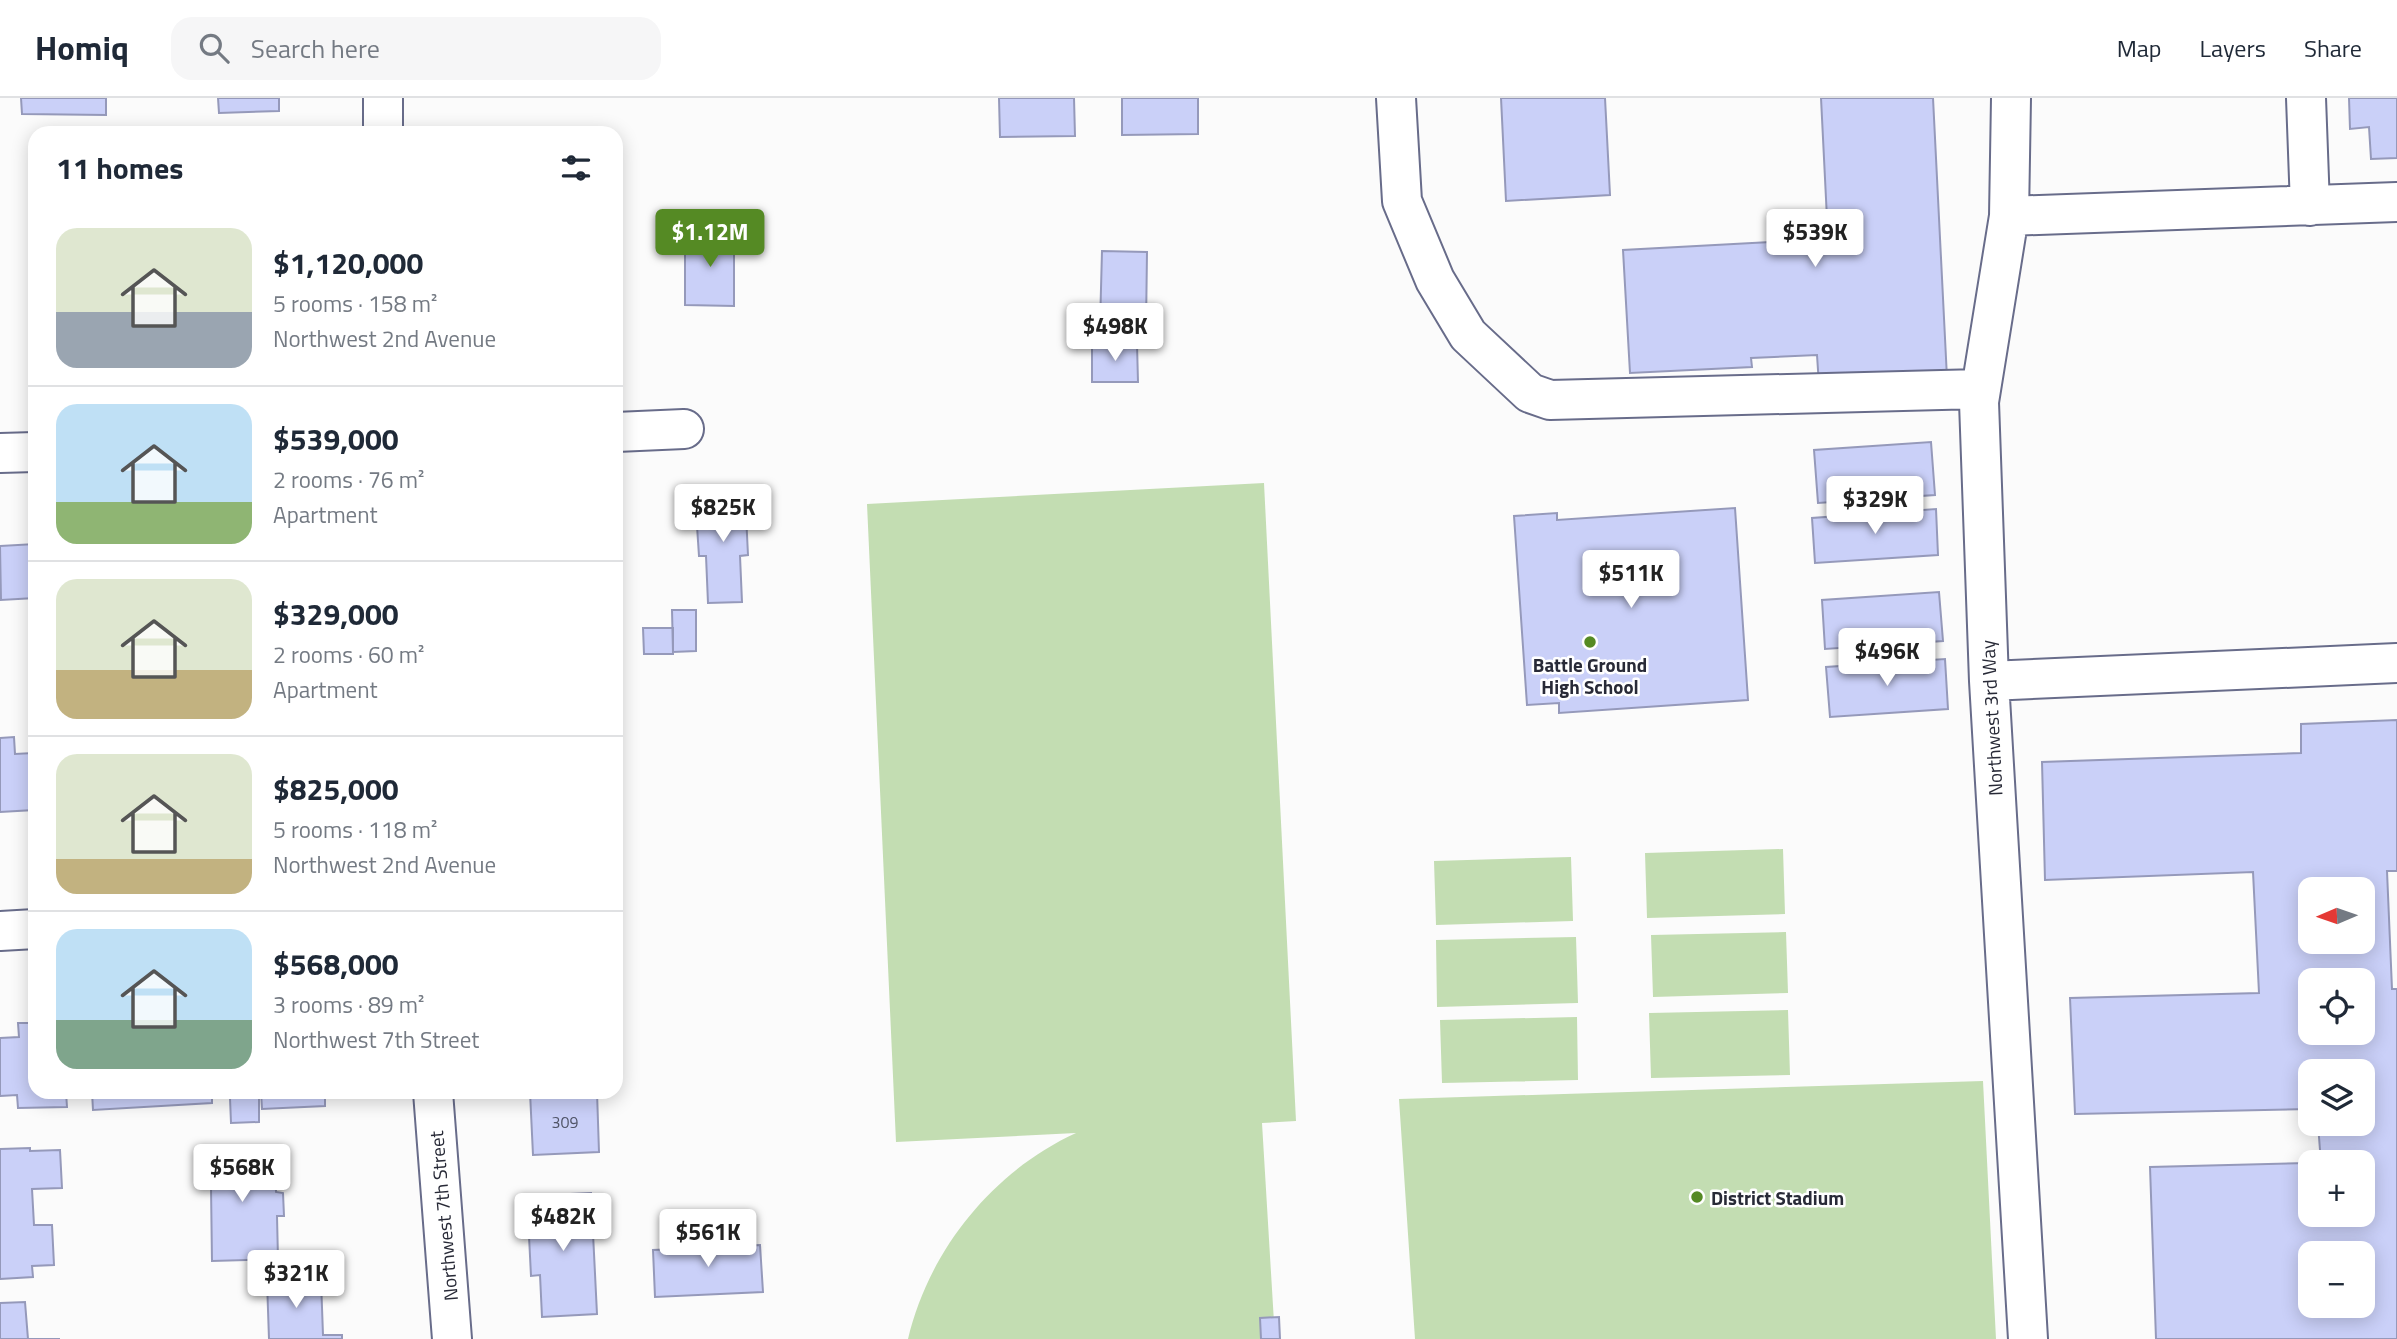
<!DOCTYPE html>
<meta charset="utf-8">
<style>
body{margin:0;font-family:"Titillium Web",sans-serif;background:#f6f6f7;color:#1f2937;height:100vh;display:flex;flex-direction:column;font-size:26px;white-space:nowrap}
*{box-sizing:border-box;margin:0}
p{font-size:23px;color:#747a83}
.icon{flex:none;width:38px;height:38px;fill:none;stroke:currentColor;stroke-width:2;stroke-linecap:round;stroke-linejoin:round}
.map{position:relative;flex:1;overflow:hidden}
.sheet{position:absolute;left:28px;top:28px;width:595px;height:973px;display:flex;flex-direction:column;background:#fff;border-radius:21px;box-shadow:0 4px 18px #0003}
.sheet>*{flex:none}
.needle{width:46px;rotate:268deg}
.tools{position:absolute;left:2298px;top:779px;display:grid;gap:14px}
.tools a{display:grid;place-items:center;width:77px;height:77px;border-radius:14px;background:#fff;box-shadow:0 4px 18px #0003;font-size:35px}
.price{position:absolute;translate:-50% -60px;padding:0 16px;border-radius:7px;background:#fff;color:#222;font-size:23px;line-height:46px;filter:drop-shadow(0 2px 4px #0008)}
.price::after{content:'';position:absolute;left:50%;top:42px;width:21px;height:16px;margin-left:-10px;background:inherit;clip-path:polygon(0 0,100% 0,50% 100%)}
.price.current{background:#558a24;color:#fff}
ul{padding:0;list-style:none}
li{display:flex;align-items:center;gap:21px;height:175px;padding:0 28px}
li+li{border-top:2px solid #e0e1e3}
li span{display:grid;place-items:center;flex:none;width:196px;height:140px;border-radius:21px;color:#555}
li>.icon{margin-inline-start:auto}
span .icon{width:84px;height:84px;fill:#fffc;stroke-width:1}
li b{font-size:30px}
h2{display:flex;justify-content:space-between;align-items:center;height:84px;padding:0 28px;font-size:30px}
header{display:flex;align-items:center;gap:42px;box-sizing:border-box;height:98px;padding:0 35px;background:#fff;border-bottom:2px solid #e0e1e3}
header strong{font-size:33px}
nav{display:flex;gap:38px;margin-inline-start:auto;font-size:24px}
.search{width:490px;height:63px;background:#f6f6f7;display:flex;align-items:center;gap:18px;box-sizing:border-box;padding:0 24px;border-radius:21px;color:#747a83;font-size:26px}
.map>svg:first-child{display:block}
</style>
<header>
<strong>Homiq</strong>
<div class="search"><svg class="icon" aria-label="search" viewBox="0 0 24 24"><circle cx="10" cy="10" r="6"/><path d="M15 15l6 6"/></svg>Search here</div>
<nav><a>Map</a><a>Layers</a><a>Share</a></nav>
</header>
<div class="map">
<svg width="2397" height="1241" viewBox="0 0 2397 1241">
<rect width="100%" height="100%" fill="#fbfbfb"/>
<!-- green -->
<path fill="#c3ddb2" d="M1264,385L1296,1023L1262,1025L1275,1241H908C929,1152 993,1073 1076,1035L896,1044L867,406Z
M1783,751L1785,816L1647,820L1645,755Z
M1571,759L1573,823L1436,827L1434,763Z
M1786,834L1788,895L1653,899L1651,837Z
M1576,839L1578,905L1437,909L1436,842Z
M1788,912L1790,977L1651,980L1649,915Z
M1577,919L1578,982L1442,985L1440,922Z
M1983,983L1996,1241H1415L1399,1001Z"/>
<!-- building -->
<path fill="#cad0f8" stroke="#9599ba" stroke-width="2" fill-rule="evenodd" d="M21,0H106V17L22,16Z
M218,0H279V13L219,15Z
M999,0H1074L1075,38L1000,39Z
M1122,0H1198V36L1122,37Z
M1501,0H1605L1610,97L1506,103Z
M1821,0H1933L1947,280L1819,287L1817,257L1751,260L1752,269L1630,275L1623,152L1828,141Z
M2349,0H2397V60L2371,61L2369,29L2350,31Z
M616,131H621L622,192H616Z
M685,134H734V208L685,207Z
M1102,153L1147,154L1146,229L1100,228Z
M1092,246H1137L1138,284H1092Z
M1931,344L1935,397L1818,405L1814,352Z
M745,396L748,457L740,458L742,504L708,505L706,458H699L695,398Z
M1735,410L1748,602L1559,615V605L1527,607L1514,418L1557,415V422Z
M1936,411L1938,457L1815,465L1812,420Z
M35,446V500L1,502L0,448Z
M1939,494L1943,543L1825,551L1822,502Z
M672,512H696V553L673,554Z
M643,530H673V556H644Z
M1945,561L1948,611L1830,619L1826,569Z
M2397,622V773H2387L2392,891H2397V1241H2156L2150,1069L2308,1065L2320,1052L2318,1026H2362V973H2310V1011L2075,1016L2070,900L2259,895L2253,774L2045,782L2042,664L2301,655V626ZM2310,791H2362V844H2310ZM2310,882H2362V934H2310ZM2310,1064H2362V1116H2310ZM2310,1155H2362V1208H2310Z
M14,639L15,656L33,655L34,712L0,714V640Z
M18,925H35V994H66L67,1009L18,1010L17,997L0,998V940L19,939Z
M92,994H212V1005L93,1012Z
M261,994H325V1008L262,1011Z
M530,994H597L599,1054L533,1057Z
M230,1000H259V1024L231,1025Z
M30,1050V1053L60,1052L62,1090L32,1091L34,1127H52L54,1167L32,1168L33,1179L0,1181V1051Z
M275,1051L276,1094L283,1095L284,1118H277L278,1161L212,1163L211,1089H198V1055Z
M591,1095L597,1216L542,1219L540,1177L531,1178L527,1098Z
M734,1137V1148L760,1147L763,1194L655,1199L653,1152L700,1150L699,1138Z
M321,1182L323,1237H342V1241H269L267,1183Z
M25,1204L28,1241H60H0V1205Z
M1279,1219L1280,1241H1261L1260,1220Z"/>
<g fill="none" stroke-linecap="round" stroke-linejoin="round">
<!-- minor casing -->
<g stroke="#686c8a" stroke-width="42">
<path id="minor" d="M383,0V35
M1396,0L1402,103L1435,182L1468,237L1530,295L1550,302L1980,291
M2011,0L2009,118L1979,304L1989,583L2028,1241
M2306,0L2310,108
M2009,118L2397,104
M616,334L684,331
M0,355L35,354
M1989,583L2397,565
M0,833L35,831
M433,994L452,1241"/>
</g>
<!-- minor -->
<use href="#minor" stroke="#fff" stroke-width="38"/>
</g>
<!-- markers -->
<g fill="#558a24" stroke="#fff" stroke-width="2.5">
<circle cx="1590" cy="544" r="7"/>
<circle cx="1697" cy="1099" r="7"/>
</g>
<g text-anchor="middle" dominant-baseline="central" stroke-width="5" stroke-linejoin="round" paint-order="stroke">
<!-- number labels -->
<g font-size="16" fill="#505467">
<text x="565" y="1024">309</text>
</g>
<!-- poi labels -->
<g font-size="19" font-weight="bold" fill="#282a37" stroke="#fff">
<text x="1590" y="566">Battle Ground<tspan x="1590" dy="22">High School</tspan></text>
<text x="1711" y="1099" text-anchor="start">District Stadium</text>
</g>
<!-- street labels -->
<g font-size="19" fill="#282a37" stroke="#fff">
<text transform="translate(1991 620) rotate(-93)">Northwest 3rd Way</text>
<text transform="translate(443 1118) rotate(-95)">Northwest 7th Street</text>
</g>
</g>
</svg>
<div class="tools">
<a><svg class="needle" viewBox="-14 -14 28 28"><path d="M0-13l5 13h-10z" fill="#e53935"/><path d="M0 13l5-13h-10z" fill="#747a83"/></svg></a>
<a><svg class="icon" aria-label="locate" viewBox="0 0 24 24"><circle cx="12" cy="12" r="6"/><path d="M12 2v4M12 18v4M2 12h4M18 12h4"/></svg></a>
<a><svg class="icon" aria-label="layers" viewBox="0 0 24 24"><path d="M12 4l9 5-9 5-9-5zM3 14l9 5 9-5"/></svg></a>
<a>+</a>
<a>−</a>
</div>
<b class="price current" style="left:710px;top:171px">$1.12M</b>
<b class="price" style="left:1815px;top:171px">$539K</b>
<b class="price" style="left:1115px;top:265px">$498K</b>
<b class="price" style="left:1875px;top:438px">$329K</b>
<b class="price" style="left:723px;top:446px">$825K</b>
<b class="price" style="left:1631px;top:512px">$511K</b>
<b class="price" style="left:1887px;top:590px">$496K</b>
<b class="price" style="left:242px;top:1106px">$568K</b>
<b class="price" style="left:563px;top:1155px">$482K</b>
<b class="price" style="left:708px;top:1171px">$561K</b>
<b class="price" style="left:296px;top:1212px">$321K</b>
<section class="sheet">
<h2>11 homes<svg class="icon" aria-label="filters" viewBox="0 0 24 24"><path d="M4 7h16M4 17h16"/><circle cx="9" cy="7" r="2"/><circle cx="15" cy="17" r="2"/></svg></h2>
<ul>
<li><span style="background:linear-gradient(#dfe7d0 60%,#9aa5b1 0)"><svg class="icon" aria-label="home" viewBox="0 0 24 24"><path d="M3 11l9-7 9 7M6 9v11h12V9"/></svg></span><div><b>$1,120,000</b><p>5 rooms · 158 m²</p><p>Northwest 2nd Avenue</p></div></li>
<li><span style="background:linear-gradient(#bfe0f5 70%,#8fb573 0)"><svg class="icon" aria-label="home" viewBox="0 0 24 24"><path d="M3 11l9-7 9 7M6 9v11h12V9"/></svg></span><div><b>$539,000</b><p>2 rooms · 76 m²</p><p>Apartment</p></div></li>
<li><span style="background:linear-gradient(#dfe7d0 65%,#c2b280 0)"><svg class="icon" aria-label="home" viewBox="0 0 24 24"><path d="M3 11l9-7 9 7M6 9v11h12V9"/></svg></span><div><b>$329,000</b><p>2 rooms · 60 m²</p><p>Apartment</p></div></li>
<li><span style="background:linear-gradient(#dfe7d0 75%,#c2b280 0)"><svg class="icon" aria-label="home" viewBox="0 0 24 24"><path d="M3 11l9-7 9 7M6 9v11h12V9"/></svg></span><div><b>$825,000</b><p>5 rooms · 118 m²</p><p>Northwest 2nd Avenue</p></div></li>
<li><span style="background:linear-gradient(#bfe0f5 65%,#7fa58c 0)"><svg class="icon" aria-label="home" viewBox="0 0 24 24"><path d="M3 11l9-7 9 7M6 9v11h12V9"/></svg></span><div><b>$568,000</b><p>3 rooms · 89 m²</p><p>Northwest 7th Street</p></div></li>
</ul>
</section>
</div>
